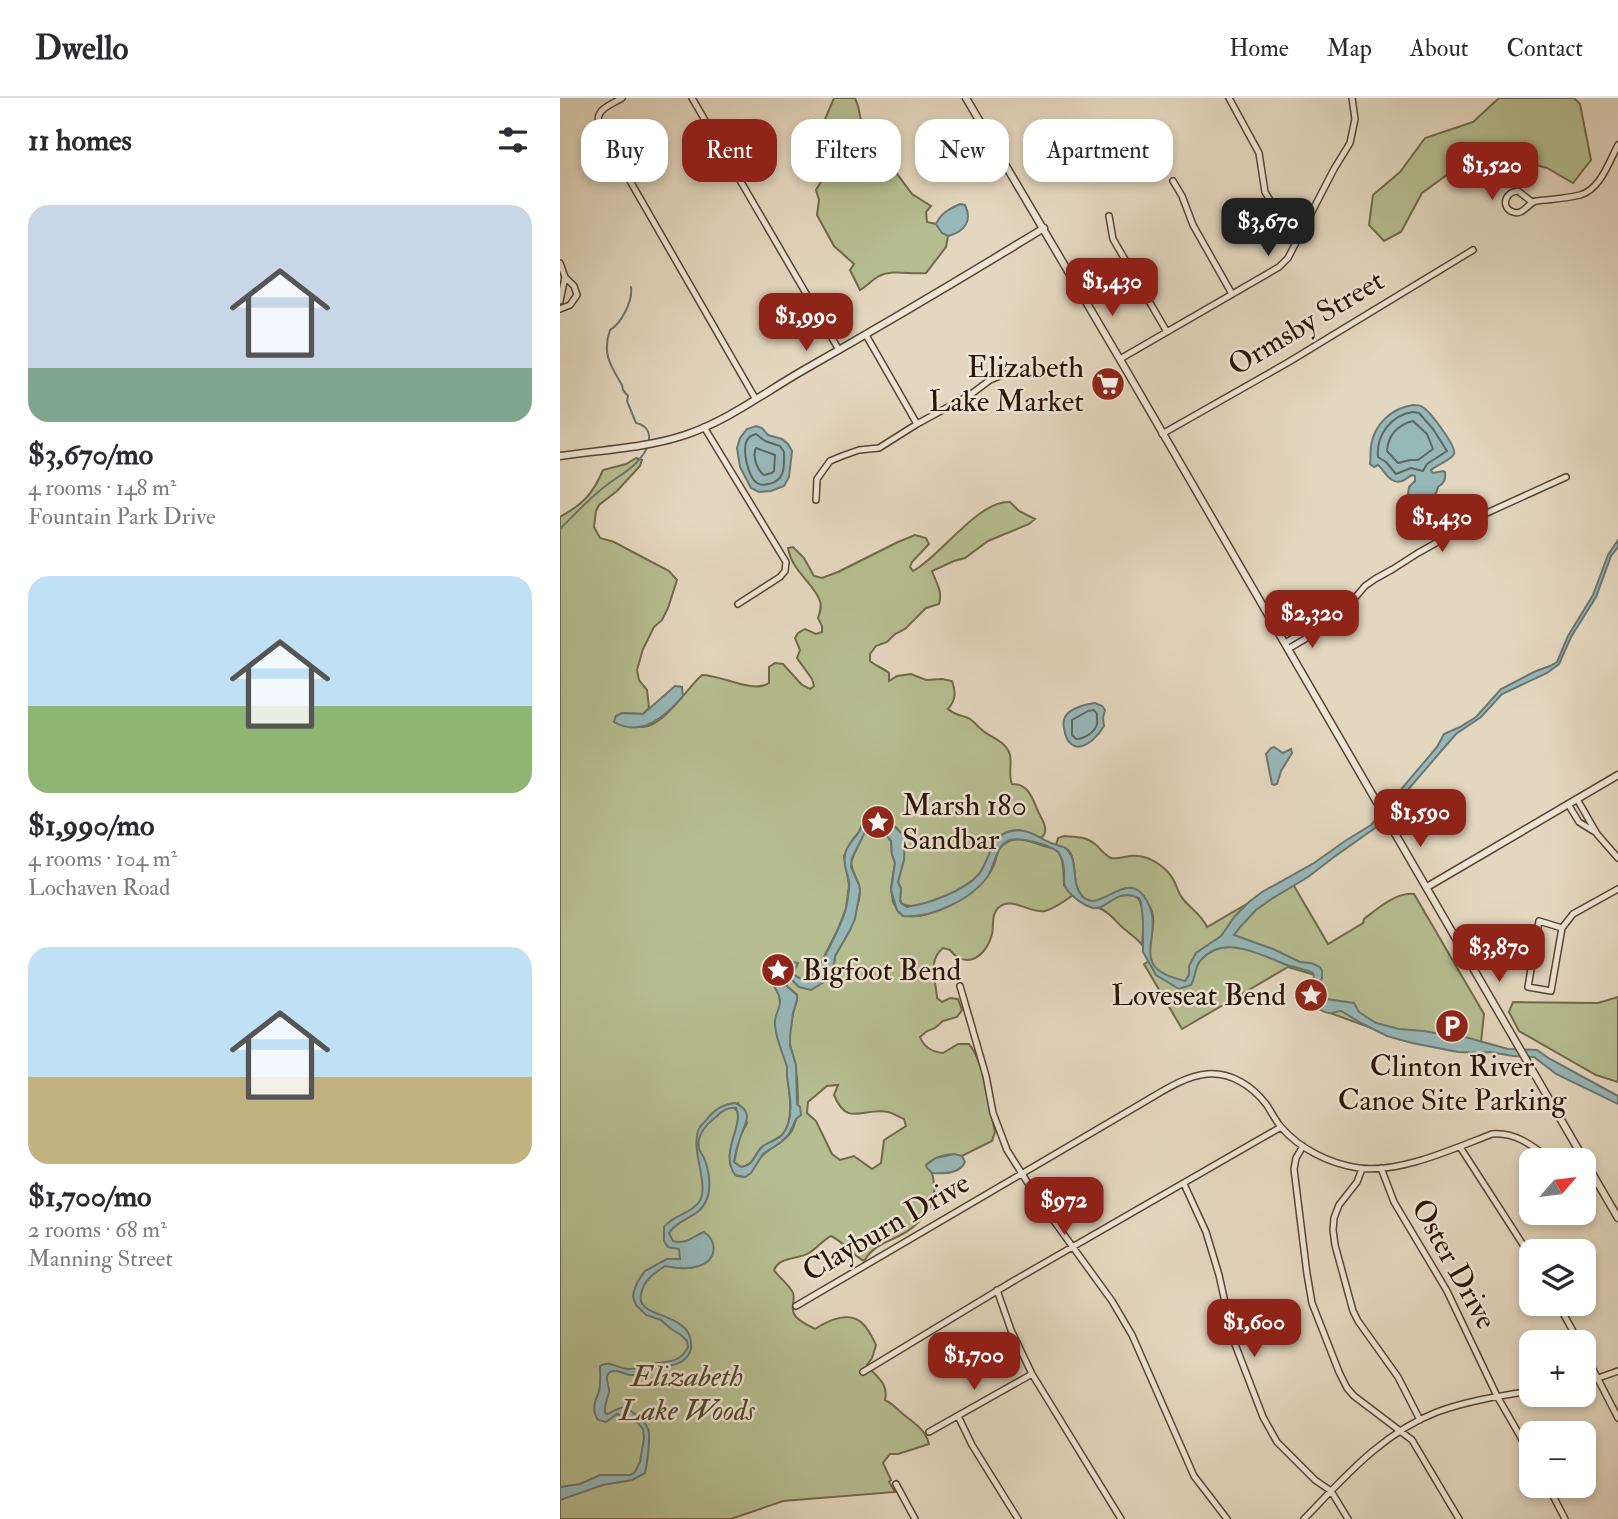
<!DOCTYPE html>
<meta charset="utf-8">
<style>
body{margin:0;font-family:"IM FELL Double Pica",serif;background:#f2f2f3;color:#2b2b33;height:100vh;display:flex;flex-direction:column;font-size:26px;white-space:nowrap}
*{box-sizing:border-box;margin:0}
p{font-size:23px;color:#7c7c81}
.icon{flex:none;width:38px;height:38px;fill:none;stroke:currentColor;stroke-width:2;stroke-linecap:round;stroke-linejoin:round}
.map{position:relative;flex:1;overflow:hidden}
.drawer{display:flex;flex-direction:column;background:#fff;width:560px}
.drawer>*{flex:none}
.top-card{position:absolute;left:21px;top:21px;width:665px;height:63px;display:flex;gap:14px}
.needle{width:46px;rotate:62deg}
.controls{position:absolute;left:959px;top:1050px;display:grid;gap:14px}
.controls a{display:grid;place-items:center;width:77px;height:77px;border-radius:14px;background:#fff;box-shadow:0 4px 10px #0003;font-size:35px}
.price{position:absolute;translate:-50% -60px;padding:0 16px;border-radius:14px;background:#8f2418;color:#fff;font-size:23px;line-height:46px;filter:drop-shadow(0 2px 4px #0008)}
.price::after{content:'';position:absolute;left:50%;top:42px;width:21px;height:16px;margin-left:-10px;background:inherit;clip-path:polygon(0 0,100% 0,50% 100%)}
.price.current{background:#222;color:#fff}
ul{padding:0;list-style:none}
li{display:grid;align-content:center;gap:14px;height:371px;padding:0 28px}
li span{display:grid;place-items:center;height:217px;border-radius:21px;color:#555}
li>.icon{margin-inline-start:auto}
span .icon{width:126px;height:126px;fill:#fffc;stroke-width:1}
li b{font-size:30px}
h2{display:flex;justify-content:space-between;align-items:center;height:84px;padding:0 28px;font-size:30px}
.chip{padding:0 24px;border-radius:21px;background:#fff;box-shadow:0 4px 10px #0003;font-size:24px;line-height:63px}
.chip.current{background:#8f2418;color:#fff}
header{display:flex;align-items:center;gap:42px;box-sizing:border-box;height:98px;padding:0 35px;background:#fff;border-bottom:2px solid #e1e1e2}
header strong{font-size:33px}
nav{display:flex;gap:38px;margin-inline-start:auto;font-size:24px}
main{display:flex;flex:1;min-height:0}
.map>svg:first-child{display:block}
</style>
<header>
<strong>Dwello</strong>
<nav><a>Home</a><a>Map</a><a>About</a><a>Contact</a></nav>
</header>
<main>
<section class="drawer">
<h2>11 homes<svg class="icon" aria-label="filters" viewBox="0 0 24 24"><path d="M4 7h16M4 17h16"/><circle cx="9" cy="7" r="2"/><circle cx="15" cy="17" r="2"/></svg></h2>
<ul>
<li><span style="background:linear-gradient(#c9d6e8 75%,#7fa58c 0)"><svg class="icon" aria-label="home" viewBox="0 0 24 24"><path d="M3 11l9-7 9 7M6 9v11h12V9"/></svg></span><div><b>$3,670/mo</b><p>4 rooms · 148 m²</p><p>Fountain Park Drive</p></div></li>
<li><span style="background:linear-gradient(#bfe0f5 60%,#8fb573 0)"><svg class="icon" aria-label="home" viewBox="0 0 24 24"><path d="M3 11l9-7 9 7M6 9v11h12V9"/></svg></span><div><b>$1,990/mo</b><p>4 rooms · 104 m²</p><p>Lochaven Road</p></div></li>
<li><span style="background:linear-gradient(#bfe0f5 60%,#c2b280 0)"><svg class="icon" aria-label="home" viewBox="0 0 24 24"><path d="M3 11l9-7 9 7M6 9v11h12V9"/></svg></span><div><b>$1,700/mo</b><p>2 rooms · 68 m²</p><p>Manning Street</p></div></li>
</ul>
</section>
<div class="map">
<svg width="1058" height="1421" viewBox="0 0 1058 1421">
<rect width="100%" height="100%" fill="#e4d7bf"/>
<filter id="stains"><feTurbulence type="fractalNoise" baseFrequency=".00286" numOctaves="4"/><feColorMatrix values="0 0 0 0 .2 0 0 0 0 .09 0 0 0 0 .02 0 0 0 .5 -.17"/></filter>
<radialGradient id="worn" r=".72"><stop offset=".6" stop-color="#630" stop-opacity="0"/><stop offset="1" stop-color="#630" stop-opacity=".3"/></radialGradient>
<!-- green -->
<path fill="#b6be91" stroke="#70694a" stroke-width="2" fill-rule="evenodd" d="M274,0H295L298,8L305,41L326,61L352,96L371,108L366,114L367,124L376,126L382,134L388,138L386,149L366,175C351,177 333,171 319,178C312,182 307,188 300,192L290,172L294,166L274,148L257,117L259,102L256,92L262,82L263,26Z
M939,0H1014L1020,6L1031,62L1013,85L987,70L940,57L902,66L862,95L841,134L824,143L809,127L813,97L840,74L865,40L913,24Z
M76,360L82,362L80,368L57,393L39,407L36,413L34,429L40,440L54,444L109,473L117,482L108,510L102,522L94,529L83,551L77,572L79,582L87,592L89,610L83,616L62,615L56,618L55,624C63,626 74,629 83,629C104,628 127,590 142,577C162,577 193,596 209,585V569L215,565L223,566L242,587L250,591L254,588L252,581L237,560L240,552L235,540L238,535L245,531L256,536L262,534V528L258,520C260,514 262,509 260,503C254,485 232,474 228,450L233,449L244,460L254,478L262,480L278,474L338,444L355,437L366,440L369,446L352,464L350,469L353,473C380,459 418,402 450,404L459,413L475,421L469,426L428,443L405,460L394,463L372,473C376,485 383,493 379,506L366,510L345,531L335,536L327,544L316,548L310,556V563C316,568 323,570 329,575V583L337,578L351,576L366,582L382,581L392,583C396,594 396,602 388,611C398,619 399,616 408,620C413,622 417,628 421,631C430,640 446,642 450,657C452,667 448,676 452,686C469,686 472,700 478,713C480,718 485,725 485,730C486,735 484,737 481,740C472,736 461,730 450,733C433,737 429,763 419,776C408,790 359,815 342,806L340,801L341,791L338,784L345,748L337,730L322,721H310L302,727L299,734L293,741L284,758L289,787L286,811L278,831L262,863L251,878L244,881H240L233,876L237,865L225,864L212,872V884L219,897L230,974L227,976C229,994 235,1021 223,1036C217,1043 206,1044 200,1051C193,1060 193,1067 181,1069L174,1064L180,1038L187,1025L178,1005L172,1009L178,1013C181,1031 165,1050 171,1068C172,1072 175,1075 177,1078L185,1079C192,1072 195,1065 202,1058C210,1049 224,1045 231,1034C241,1018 238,983 235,965C234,958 230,952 230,944C229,934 231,922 234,912C235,906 238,903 237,897L221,883V879H229L239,889L264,884L265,879L274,866L275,858L290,832L299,802L300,793L299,787L293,773L291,765L294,756L306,731L312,728H318L326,735L331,743L332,756L335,765L331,790L333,804L339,815C361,828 412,798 426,780C429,776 432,771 434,767C437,760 436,752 443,747C455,736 471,744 484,748C490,750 496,750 499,755C505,764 503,777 504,787L513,797C505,803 495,810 485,813C470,816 451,797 438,810C431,817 434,828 432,836C429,848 420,862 407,862C399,862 395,858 390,852L383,850C367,863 376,882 377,900L382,904L390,900L398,901L402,912L397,919L383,923L375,930L367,933L360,939C364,949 372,954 383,955L398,946H409C425,965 429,1008 435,1034L432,1043L402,1058C389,1054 376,1058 366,1067C368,1070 371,1072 372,1076C374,1079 373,1083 374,1087C377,1108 358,1129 339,1138C325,1145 313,1148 304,1163C291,1156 284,1144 271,1138C263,1142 257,1150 249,1155C237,1162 220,1158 214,1172C219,1180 230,1187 233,1195C235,1201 232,1207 233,1213C235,1222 248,1227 255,1231C269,1222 291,1212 304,1227C309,1232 313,1241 316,1247L312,1260L307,1267C316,1279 329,1285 325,1302C333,1306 337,1311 343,1316C355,1326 365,1331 369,1346L338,1356H330L323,1365L331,1382L329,1384L335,1394L223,1403L171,1421H0V419C23,406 33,396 43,372L66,366ZM278,987L274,997C288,1030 302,1009 328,1014C333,1015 339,1019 344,1021L346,1028L324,1042L321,1065L312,1071L294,1058L280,1062L272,1056L256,1023L247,1015L248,1004L267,988Z
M504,738C515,739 526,738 535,746C540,750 544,757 551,760C560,762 569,756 578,758C591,759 607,770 613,781C617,788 618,795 623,801C631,811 642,817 647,829L730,781L768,846L803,825L804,821C818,810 836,794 854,796L924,916L921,944H850L759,911L758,900L755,895L758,887V878L728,869L622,931L584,866L591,862C586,846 599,825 590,809C586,802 574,795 568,790C555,791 539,809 527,802C508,791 520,762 507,751C506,750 498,747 496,747L498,740Z
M569,797L576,798C587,809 583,832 582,847C576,839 570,836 563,830C554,822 551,815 539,810L556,798Z
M1058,899V984L1036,977L959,933L949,914L953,904L1038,905Z"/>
<!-- water -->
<path fill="#97b8b9" stroke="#6b7670" stroke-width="2" d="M400,106L405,107C413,123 404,134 388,138L382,135L376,126C381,115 389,111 400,106Z
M853,307C858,307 860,307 864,310C871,315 897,349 894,356C891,362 877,367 871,372L873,375L883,373L885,374C886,382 884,385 878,389C876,404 858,404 848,396L849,389L855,383V378L852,377C848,379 845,382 842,383C830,387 825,373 818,367L814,369L810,366C811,360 810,354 811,348C814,326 832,310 853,307Z
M196,328L202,330L208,337L222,341L228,346L232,353L229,379L224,388L211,393L199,394L191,390L180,369L177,350L180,340L187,331Z
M1058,442V449L1051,458L1036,499L1011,539L999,566L987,575L942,596L921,619L896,636L889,644L815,730L774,759L748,779L710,802L696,812L681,828L674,837L713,851L740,864L751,865L760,869L762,873V880L755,895L759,900L794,905L799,914L816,925L824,927L839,931L864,933L880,936L898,937L948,951L977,952L990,961L1058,998V1006L996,976L974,959L953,958L930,954L920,955L898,954L852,945L827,938L803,926L781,913C777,913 774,915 770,915C762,915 751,905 746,899L747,891L754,879L753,875C744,870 732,870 722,865C697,855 663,837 641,862C634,869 636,879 631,887L619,891L596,877L583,854V822L581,804L579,800C554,788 547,816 530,809C522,806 508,796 505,788C503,783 505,778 504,772C504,768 502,761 500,757C496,747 460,739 450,742C436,747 435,766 428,778C412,801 371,821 343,818L337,812L331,792L335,765L332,756L331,743L320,730L312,728L306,732L292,760L291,769L299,787L300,793L295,821L290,832L275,858L274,866L265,879L264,884L251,892L239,889L229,879H221V883L237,897V902L233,915L230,939V947L236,967L237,1006L240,1009L241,1017L236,1021L229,1036L221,1044L203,1056L191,1075L185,1079L175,1077C159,1053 185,1027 176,1010C169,1009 163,1012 157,1018C148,1025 136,1037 139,1050C139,1053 142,1056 144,1060C149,1072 152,1091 146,1103C139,1120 118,1120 109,1135L113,1143C126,1147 133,1138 144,1134C158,1144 157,1162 139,1168C128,1172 115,1170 105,1168C93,1176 84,1182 81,1196C75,1221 128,1213 131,1244C131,1249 132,1249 130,1254C123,1268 110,1267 97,1270C88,1272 81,1278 71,1277C65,1277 56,1270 50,1274C43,1279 50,1288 49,1294C47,1302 44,1308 45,1315L48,1316C62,1308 66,1307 77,1318C81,1322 86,1325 88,1331C91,1338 87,1367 85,1375L72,1382L43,1387L0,1402V1389L20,1386L40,1377H70L75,1374L80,1364L84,1340L83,1331L77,1324L57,1316L46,1324L38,1322C31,1311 35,1304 39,1293C41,1285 40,1276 40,1268C51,1262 56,1270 67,1271C75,1272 82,1268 89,1266C106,1263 120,1266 128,1249L127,1243L121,1237L111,1231L101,1222L86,1217L76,1207L73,1199L74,1193L78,1183L85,1173L107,1161H120L119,1151L108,1149L104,1143V1129C113,1117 131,1116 139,1104C151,1087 128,1049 140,1029C142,1026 145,1024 147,1021C155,1011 163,1006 175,1005C195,1014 185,1025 180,1040C177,1048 175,1056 174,1064L181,1069C195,1067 194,1056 203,1048C209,1044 217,1042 222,1037C235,1023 230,996 227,979C227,976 227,972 227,969C223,955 216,942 215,927C214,914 221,912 220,902C218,889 208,886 212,872L225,863L238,865L233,876C238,879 241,883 247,880C260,875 285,819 287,805C288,798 290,790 289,783C287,774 283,766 285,757C286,747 294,742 299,734C302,729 300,729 304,725C318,711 336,729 345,739L344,762L338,784L341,791L340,803L342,806L347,809C367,806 405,793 419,776C429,764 431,738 448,734C453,732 460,732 464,733C475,735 484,743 494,746C497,748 501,748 504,749C507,751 509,754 511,757C517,770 512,786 522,798C540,818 568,767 587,803C607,839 563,869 625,883L629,877V868L636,855L661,838L675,818L689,804L702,794L754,765L785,743L811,727L877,649L884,636L900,629L916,619L941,591L976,573L990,568L997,564L1008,538L1033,497L1048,457Z
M115,588L122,589L123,598C106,618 82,640 54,624L56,618L62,615L83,616Z
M535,605L542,608L545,612L543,620L544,628C533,647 509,662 504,630C503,625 503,623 505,619C510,610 526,606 535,605Z
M714,649L723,655L731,651L732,655L721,673L717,686L714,687L712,686L706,656L711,650Z
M394,1056L402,1058L405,1064C400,1076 384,1076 372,1075L367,1070L366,1067L376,1060Z"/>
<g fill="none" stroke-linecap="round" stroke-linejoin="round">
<!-- shore -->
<path stroke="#60665e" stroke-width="2" d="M853,314L859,315L873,331L887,353L867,366L863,373L851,370L836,376L826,364L818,359C816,337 831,317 853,314Z
M853,323L867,336L873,351L858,362H850L838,365L827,353C828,337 838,327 853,323Z
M196,336L205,343L220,348L224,354C224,368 226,382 209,386C205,387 200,387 197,385C188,379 182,352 187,342C190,337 191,338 196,336Z
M196,350L215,357L214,373L212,375L204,377C197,372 192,358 196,350Z
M534,612L537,616C536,619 538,623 537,626C535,635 523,641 516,641L512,637V622L528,613Z"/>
<!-- stream -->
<path stroke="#6b7670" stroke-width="2" d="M71,189C73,203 61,226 50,232C42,255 50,267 62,287L63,292L68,298L67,303L76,325C85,327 90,333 89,342
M0,431C12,419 24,406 37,395C54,379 76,372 87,350"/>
<!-- minor casing -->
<g stroke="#584532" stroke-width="8">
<path id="minor" d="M62,0C49,8 34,11 39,29L195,300
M132,0L279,252
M669,0L699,55L705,94L716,112L731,131L739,138
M613,83L622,98L633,127L672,196
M972,104L958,93C944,94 941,110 953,114C963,118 968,105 976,103C990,101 1005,101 1020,97C1040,92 1049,64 1058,47
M549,118L553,141L607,234
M0,165L5,179L0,203
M0,211L10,207L17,197L14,188L5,179
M306,237L357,326
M560,261L719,169L728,160L774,71L790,45L795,21L792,0
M144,329L226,464L225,473L220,479L178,506
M602,336L727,265L913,152
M256,402L257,381L270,363L282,358L299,352L319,350L357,326L410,297L430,282L445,276
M725,545L742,535L755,531
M728,551L745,541L778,517L788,508L805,488L815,481L833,471L858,455L890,437L907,424L1006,379
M1017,701L1037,736L1058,760
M1008,706L1019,724L1035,734
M1002,830L979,823L968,889L991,893L1002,830L1013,816L1058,791
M400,888L426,978L433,1015L447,1052L478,1101L552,1203L572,1237L634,1378L667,1421
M743,1048L736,1060L734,1071L747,1176L752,1205L779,1274L787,1290L794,1298L852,1342L899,1421
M900,1049L971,1159
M821,1070L834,1104L887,1193L937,1298L971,1357
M802,1071L797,1084L779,1107L774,1120L773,1132L775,1147L793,1213L798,1223L838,1279L860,1322
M1024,1085L1035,1080
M624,1086L646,1134L659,1177L673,1241L703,1319L717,1344L755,1382L771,1393L788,1421
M437,1192L451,1232L472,1276L561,1421
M998,1206L1019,1244
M236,1208L584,1004C603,993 625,978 647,976C671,974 692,988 706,1006C711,1013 715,1022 721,1029C740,1051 770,1066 799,1070C839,1076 895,1050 932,1036C956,1034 973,1048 991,1062
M1024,1254L1058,1320
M303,1274L455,1182L721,1029
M1024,1285L1058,1273
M398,1318L412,1347L458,1421
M369,1334L472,1276
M336,1386L355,1421
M988,1388L1005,1421
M744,1421C783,1381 822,1335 877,1314C907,1303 939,1298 971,1293"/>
</g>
<!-- tertiary casing -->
<g stroke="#584532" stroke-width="9">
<path id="tertiary" d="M406,0L565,270L1058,1120
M0,358C41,352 86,350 125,337C167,323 204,295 242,273C323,227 404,179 484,130
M867,789L1058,677"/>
</g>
<!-- minor -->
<use href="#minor" stroke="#ede5d5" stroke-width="5"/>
<!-- tertiary -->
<use href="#tertiary" stroke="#ede5d5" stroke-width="6"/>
</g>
<!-- icons -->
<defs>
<g id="supermarket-disc" transform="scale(1.75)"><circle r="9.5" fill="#8f2418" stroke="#ede5d5"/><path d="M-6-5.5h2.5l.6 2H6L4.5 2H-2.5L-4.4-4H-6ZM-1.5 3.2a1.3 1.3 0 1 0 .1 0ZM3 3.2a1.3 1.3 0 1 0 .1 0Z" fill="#fff"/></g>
<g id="sight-disc" transform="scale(1.75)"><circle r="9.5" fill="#8f2418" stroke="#ede5d5"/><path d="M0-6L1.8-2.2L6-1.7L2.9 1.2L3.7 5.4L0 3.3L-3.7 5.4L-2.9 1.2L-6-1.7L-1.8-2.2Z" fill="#fff"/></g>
<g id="parking-disc" transform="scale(1.75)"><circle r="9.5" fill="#8f2418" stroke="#ede5d5"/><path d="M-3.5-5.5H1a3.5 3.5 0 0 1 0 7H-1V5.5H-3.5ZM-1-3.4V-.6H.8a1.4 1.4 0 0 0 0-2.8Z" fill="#fff"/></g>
</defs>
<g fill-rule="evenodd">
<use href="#supermarket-disc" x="548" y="286"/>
<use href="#sight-disc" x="318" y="724"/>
<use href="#sight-disc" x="218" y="872"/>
<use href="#sight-disc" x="751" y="897"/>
<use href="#parking-disc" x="892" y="928"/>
</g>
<g text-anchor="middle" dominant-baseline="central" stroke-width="5" stroke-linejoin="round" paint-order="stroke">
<!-- street labels -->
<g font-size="30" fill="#2a1403" stroke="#ede5d5">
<text transform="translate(746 225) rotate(-31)">Ormsby Street</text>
<text transform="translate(326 1129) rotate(-30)">Clayburn Drive</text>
<text transform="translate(894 1166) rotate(61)">Oster Drive</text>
</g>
<!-- poi labels -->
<g font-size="30" fill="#2a1403" stroke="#ede5d5" text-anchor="end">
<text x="524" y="269">Elizabeth<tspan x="524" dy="34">Lake Market</tspan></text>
<text x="342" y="707" text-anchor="start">Marsh 180<tspan x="342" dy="34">Sandbar</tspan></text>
<text x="242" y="872" text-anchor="start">Bigfoot Bend</text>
<text x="726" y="897">Loveseat Bend</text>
<text x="892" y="968" text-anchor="middle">Clinton River<tspan x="892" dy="34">Canoe Site Parking</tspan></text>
</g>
<!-- park labels -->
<g font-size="30" font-style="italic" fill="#54472e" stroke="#ede5d5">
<text x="127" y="1278">Elizabeth<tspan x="127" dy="34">Lake Woods</tspan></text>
</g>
</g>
<rect width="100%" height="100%" filter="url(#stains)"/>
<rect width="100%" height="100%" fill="url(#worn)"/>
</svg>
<div class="controls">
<a><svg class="needle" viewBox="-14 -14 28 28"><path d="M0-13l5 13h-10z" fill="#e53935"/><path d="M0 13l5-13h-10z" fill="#7c7c81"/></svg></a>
<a><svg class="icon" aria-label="layers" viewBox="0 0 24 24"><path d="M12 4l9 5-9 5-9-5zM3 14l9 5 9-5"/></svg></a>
<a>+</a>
<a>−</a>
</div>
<b class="price" style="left:932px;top:104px">$1,520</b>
<b class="price current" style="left:708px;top:160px">$3,670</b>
<b class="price" style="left:552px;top:220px">$1,430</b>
<b class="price" style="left:246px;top:255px">$1,990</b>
<b class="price" style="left:882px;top:456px">$1,430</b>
<b class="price" style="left:752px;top:552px">$2,320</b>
<b class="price" style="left:860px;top:751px">$1,590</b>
<b class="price" style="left:939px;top:886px">$3,870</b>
<b class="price" style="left:504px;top:1139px">$972</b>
<b class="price" style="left:694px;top:1261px">$1,600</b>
<b class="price" style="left:414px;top:1294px">$1,700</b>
<div class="top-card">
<a class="chip">Buy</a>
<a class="chip current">Rent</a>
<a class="chip">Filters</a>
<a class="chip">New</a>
<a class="chip">Apartment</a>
</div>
</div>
</main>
